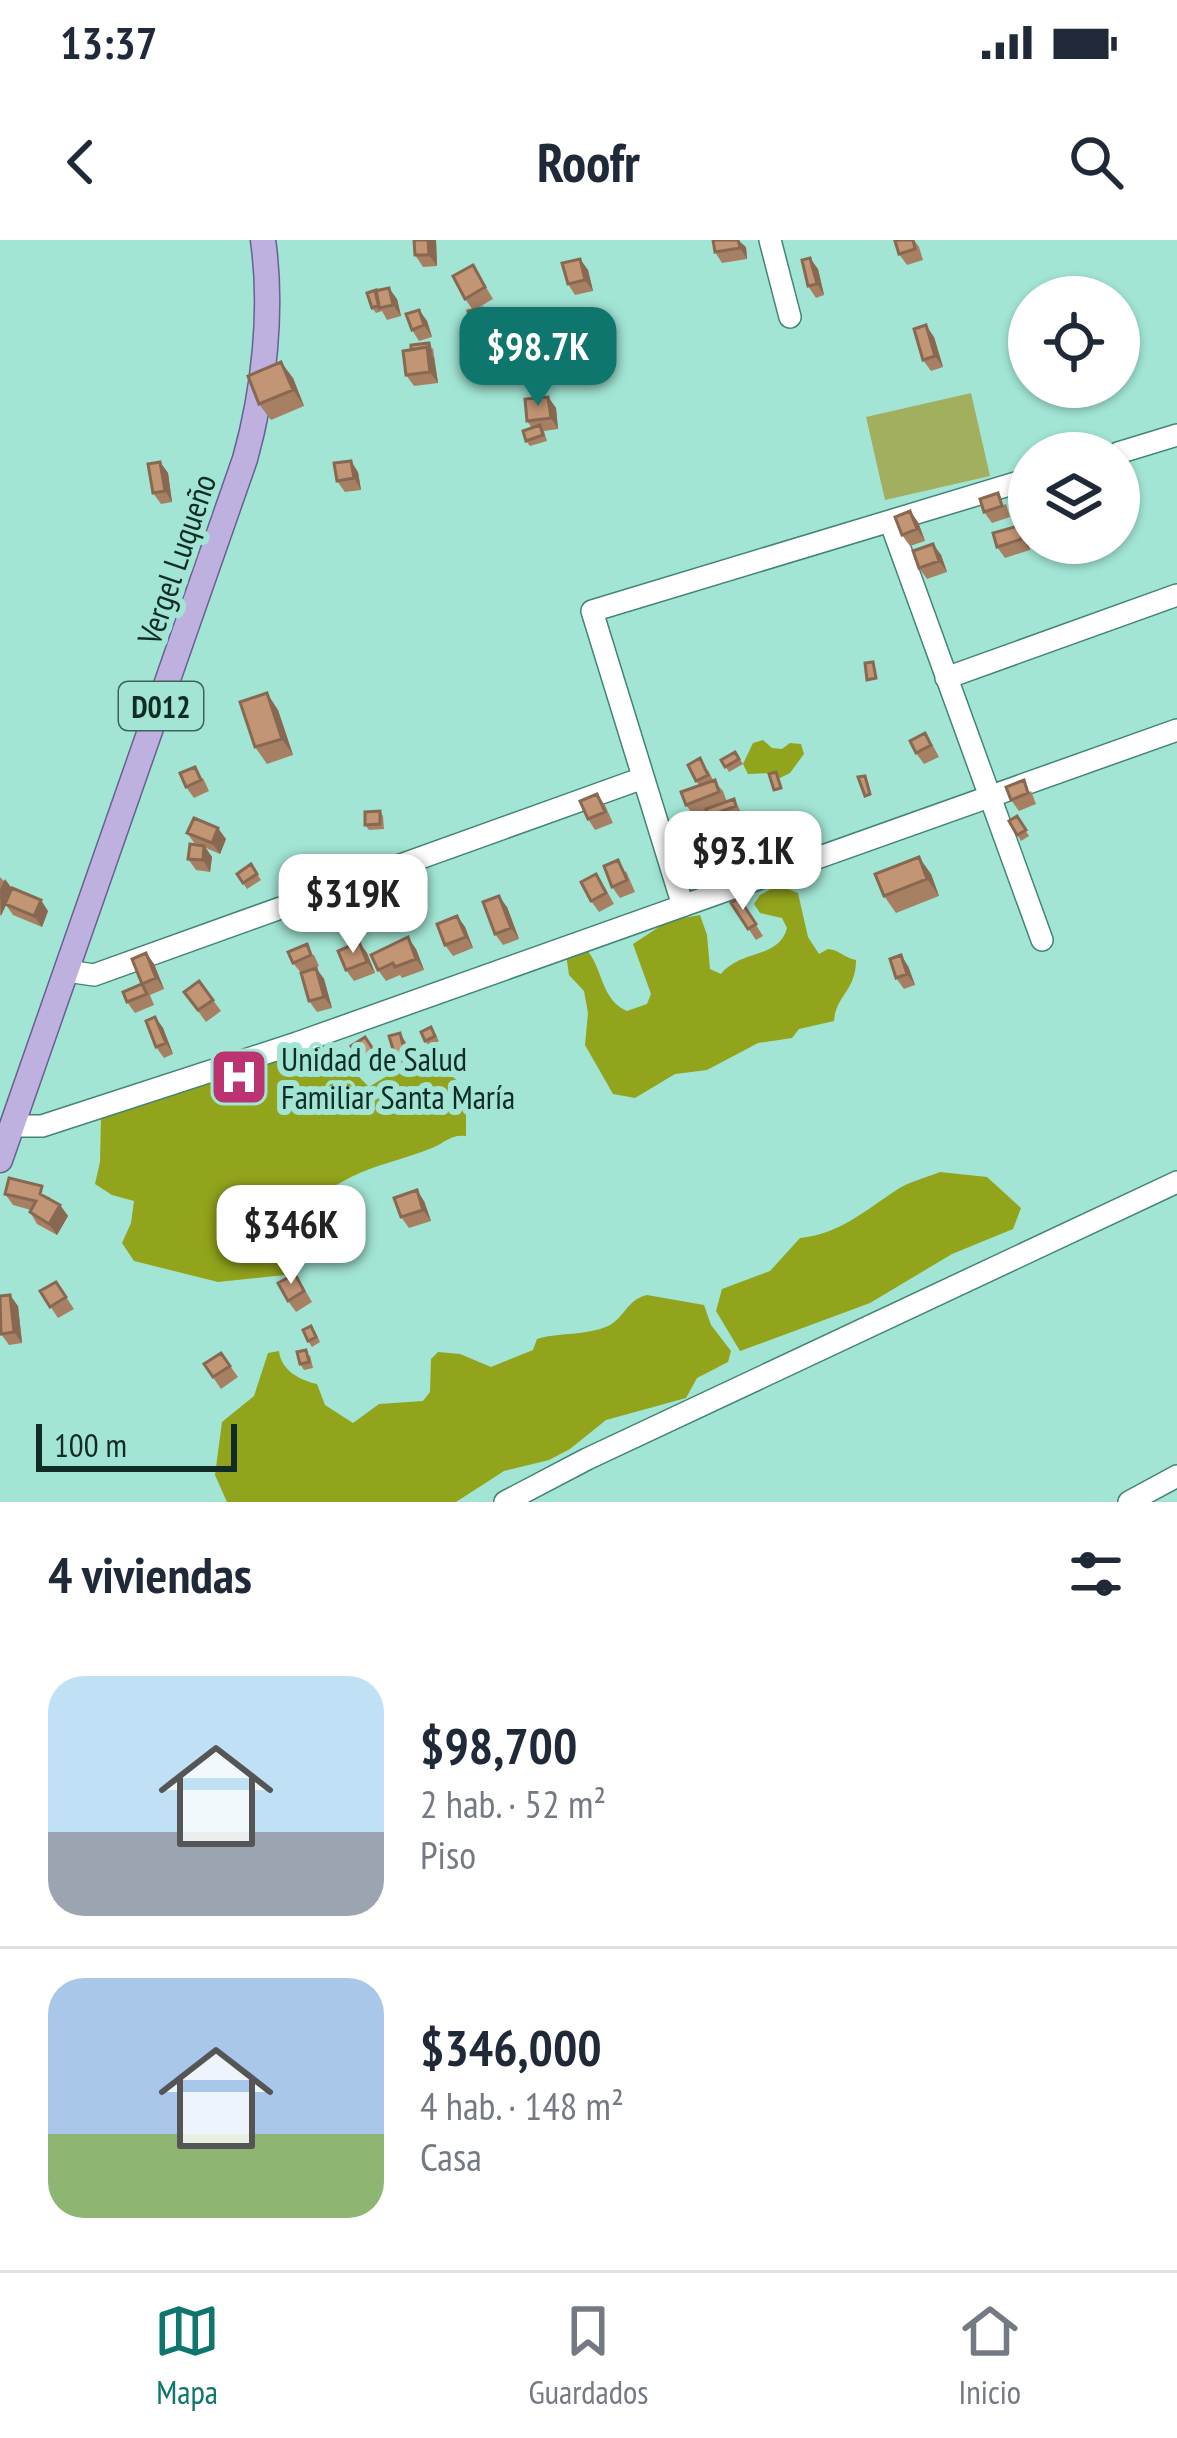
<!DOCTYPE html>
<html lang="es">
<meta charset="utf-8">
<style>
body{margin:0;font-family:"PT Sans Narrow",sans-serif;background:#f6f6f7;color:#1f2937;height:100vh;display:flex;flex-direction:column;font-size:45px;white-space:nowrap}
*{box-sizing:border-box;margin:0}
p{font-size:39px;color:#747a83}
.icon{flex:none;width:66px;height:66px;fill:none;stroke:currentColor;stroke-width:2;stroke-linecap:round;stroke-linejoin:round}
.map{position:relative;height:1262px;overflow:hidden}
.side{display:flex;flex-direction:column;background:#fff;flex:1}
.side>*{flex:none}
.buttons{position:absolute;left:1008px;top:36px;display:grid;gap:24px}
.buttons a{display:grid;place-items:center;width:132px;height:132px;border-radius:50%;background:#fff;box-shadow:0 3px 9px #0004;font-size:60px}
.scale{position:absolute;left:36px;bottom:30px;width:201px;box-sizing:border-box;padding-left:12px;border:6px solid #102c25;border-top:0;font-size:33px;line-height:42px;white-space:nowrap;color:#102c25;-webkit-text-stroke:9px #a2e5d4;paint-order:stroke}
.price{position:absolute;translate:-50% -102px;padding:0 27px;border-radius:24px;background:#fff;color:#222;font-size:39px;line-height:78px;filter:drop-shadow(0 3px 6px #0008)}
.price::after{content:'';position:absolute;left:50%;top:72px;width:36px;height:27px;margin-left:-18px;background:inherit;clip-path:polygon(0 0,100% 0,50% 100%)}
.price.selected{background:#0f766e;color:#fff}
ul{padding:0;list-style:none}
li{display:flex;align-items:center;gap:36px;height:300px;padding:0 48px}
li+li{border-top:3px solid #e0e1e3}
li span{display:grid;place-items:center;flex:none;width:336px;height:240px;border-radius:36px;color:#555}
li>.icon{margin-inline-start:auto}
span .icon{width:144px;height:144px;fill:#fffc;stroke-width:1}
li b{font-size:51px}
h2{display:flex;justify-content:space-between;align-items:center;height:144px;padding:0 48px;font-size:51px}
.status{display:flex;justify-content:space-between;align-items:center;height:84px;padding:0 60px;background:#fff;direction:ltr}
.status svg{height:33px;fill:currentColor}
header{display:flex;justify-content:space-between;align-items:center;height:156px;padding:0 48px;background:#fff;font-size:54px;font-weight:800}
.tabs{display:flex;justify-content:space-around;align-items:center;height:168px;border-top:3px solid #e0e1e3;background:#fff;font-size:33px;color:#747a83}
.tabs a{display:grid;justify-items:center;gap:6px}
.tabs .selected{color:#0f766e}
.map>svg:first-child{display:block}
</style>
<div class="status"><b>13:37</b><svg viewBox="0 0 49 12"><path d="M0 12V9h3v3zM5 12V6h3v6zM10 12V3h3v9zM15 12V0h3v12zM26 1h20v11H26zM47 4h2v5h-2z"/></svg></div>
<header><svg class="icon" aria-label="back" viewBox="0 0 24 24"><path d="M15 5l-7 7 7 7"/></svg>Roofr<svg class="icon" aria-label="search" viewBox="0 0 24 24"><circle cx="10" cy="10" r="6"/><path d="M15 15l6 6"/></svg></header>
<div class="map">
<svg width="1177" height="1262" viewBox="0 0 1177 1262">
<rect width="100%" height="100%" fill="#a2e5d4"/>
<!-- green -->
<path fill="#a1af5f" d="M971,153L990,236L885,260L866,177Z"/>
<!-- forest -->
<path fill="#92a31c" d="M763,500L772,508L782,509L790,503L801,504L804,514L790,533L780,538L771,533L748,534L743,524L753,503Z
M778,645L798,653L808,697L819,714L828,709C840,710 844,718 856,720C856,751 836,755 834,781L799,789L792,798L758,803L707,830L675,834L635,858L613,854L585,805L588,773L584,751L569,735L566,714L587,710C603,729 601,760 627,771L647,764L651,754L633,704L668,681L700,675L707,695L710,729L721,734C742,709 779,719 787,688L782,678L760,673L754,664L760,655Z
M322,799L369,847C408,822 432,811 466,850V896C451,894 446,902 432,908C406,919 377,924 351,937C326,950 302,966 279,983L293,1000L300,1021L284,1035L218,1042L134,1021L122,1003L131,983L134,961L112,955L95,944L100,922L101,878Z
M940,932L987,937L1021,968L1013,989L952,1014L870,1063L740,1111L716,1071L722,1049L770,1031L800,998C839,994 863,972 895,951C908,942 925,938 940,932Z
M647,1055L704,1065L711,1085L731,1111L728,1122L697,1138L686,1158L606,1180L570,1209L549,1220L504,1231L456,1262H227L215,1235L222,1182L254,1156L268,1113L279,1111C281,1130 299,1140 317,1144L325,1165L353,1183L379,1164L423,1161L430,1152L431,1119L438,1112L460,1114L491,1127L533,1110L537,1099C560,1092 585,1096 608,1086C625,1078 626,1060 647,1055Z"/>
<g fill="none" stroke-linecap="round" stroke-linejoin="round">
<!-- minor casing -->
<g stroke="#428475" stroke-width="24">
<path id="minor" d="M770,0L790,77
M1118,213L1177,195
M890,281L1042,700
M946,438L1177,355
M683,666L592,371L1029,239
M67,731L94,735L643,538
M12,886H42L297,803L1177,490
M505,1262L587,1219L1177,942
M1129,1262L1177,1236"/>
</g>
<!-- major casing -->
<g stroke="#666190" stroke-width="27">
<path id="major" d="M0,920L245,219C264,151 273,70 263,0"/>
</g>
<!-- minor -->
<use href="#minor" stroke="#fff" stroke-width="21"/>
<!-- major -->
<use href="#major" stroke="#bfb1df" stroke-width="24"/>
</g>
<!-- wall -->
<path fill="#a78064" d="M414,0H436L437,26L423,27L415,15Z
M899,0H914L919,7L923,20L907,25L899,14Z
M746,7L747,19L722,23L715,12Z
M580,19L588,30L593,51L575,55L568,44Z
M473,25L493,59L474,70L486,73L488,84L474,87L470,82L473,70L465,59Z
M818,29L824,55L816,58L808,46Z
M397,59L401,76L387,80L382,71L376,73L372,68Z
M419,70L427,81L432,97L419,101L412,90Z
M934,97L943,127L931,131L923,120Z
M433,108L438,143L414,146L406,135Z
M293,138L304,166L271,180L259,164Z
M548,157L556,168L558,189L544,191L547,201L530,206L526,201L532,188L527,181Z
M160,222L168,233L172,262L161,264L153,253Z
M358,232L361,250L345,252L337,241Z
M1006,264L1010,277L992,283L984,272Z
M918,282L925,301L910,306L902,295Z
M1026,297L1030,310L1005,318L997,307Z
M933,304L941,315L947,332L927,339L919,328Z
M278,470L293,515L267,524L255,507Z
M932,504L939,517L924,524L916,513Z
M735,512L743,524L729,532L721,520Z
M708,530L713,540L723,551L727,562L734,559L744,578L716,587L707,571L694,576L686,565L699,545L696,541Z
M203,538L209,551L194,558L186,547Z
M1031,551L1036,564L1019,571L1011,560Z
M597,554L605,565L613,583L595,590L588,579Z
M380,571L383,576L384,589L369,590L365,585Z
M1017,576L1029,596L1021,601L1009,581Z
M187,593L226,599L220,614L206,608L212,617L210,632L196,630L188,619L195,604Z
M251,624L261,640L247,649L237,634Z
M626,631L635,652L620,658L612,647Z
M931,634L939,656L896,673L884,656Z
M360,635L367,646L375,669L354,676L346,665Z
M0,637L11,648L48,671L42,687L13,675L6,665L0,676Z
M604,646L614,664L599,672L591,661Z
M739,658L763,696L756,700L731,663Z
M507,667L519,699L503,705L495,694Z
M457,676L465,687L473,708L453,716L445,705Z
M359,702L367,713L375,733L354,741L346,730Z
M416,709L424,730L402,738L400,735L386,741L378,730Z
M288,712L314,715L319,726L309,730L316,728L324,739L332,768L317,772L309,761L302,734L293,723Z
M146,713L154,724L164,749L150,755L154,765L135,773L127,762L142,744Z
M908,726L915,745L904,749L896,738Z
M199,741L221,771L206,782L184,752Z
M155,777L163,788L173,814L164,818L156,807Z
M431,787L439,801L429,806L425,801Z
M400,793L407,805L413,824L402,827L395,816Z
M365,797L383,823L369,832L351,806Z
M5,954L50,957V959L60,965L68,976L57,995L37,984L30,972L31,970L13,965Z
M424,961L431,981L409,988L401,977Z
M56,1042L74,1069L58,1078L40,1051Z
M302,1045L312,1062L296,1072L288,1061Z
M18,1066L22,1103L9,1105L1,1094Z
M315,1091L320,1102L312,1107L308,1101Z
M221,1113L238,1137L221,1149L204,1124Z
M310,1115L313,1128L304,1130L300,1124Z"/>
<!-- shaded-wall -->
<path fill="#886851" d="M428,0H436L437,26L429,15Z
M738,0L746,7L747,19L740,8Z
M810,18L818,29L824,55L817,44Z
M580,19L588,30L593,51L585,40Z
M389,48L397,59L401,76L393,65Z
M419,70L427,81L432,97L424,85Z
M926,85L934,97L943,127L935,116Z
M427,107L434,118L438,143L430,132Z
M281,122L293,138L304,166L293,150Z
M548,157L556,168L558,189L551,178Z
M351,221L358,232L361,250L354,238Z
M160,222L168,233L172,262L165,251Z
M910,271L918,282L925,301L917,289Z
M1018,286L1026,297L1030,310L1022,299Z
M933,304L941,315L947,332L939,321Z
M267,453L278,470L293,515L282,499Z
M218,588L226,599L220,614L212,603Z
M204,606L212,617L210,632L203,620Z
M919,617L931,634L939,656L927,639Z
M360,635L367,646L375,669L367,658Z
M5,639L13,650L1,676L0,650Z
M499,656L507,667L519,699L511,688Z
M41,660L48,671L42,687L34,676Z
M457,676L465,687L473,708L466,697Z
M408,697L416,709L424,730L416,719Z
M359,702L367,713L375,733L367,722Z
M146,713L154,724L164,749L156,738Z
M901,715L908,726L915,745L907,734Z
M316,728L324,739L332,768L324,757Z
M155,777L163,788L173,814L166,803Z
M400,793L407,805L413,824L405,813Z
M417,950L424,961L431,981L423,970Z
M60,965L68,976L57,995L49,984Z
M10,1055L18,1066L22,1103L14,1092Z"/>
<!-- building -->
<path fill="#c29574" stroke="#886851" stroke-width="3" d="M414,0H428L429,15H415Z
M713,0H738L740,8L715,12Z
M899,0H913L915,9L899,14L895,1Z
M810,18L817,44L808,46L802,20Z
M580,19L585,40L568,44L562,23Z
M473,25L485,47L465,59L453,36Z
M389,48L393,65L379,68L375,51Z
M376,50L379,65L372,68L367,53Z
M482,68L484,78L470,82L468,71Z
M419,70L424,85L412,90L406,74Z
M926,85L935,116L923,120L914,89Z
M429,103L431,113L427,107L411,110V105Z
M427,107L430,132L406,135L403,111Z
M281,122L293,150L259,164L248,136Z
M548,157L551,178L527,181L525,159Z
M540,185L543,195L526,201L523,191Z
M351,221L354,238L337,241L334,223Z
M160,222L165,251L153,253L148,224Z
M998,253L1002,266L984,272L980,259Z
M910,271L917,289L902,295L895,277Z
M1018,286L1022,299L997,307L993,293Z
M933,304L939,321L919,328L913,311Z
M873,422L876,438L867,440L865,423Z
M267,453L282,499L255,507L240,462Z
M925,493L931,505L916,513L910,501Z
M735,512L739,519L725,527L721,520Z
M700,518L708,535L696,541L688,525Z
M195,527L201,540L186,547L180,533Z
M776,532L781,548L774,550L769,534Z
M865,536L870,554L865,556L858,537Z
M715,540L719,552L686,565L681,552Z
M1024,540L1028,553L1011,560L1006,547Z
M597,554L605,572L588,579L580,561Z
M734,559L736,566L709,576L706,569Z
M380,571V584L365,585V572Z
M1017,576L1026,590L1017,595L1009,581Z
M194,578L218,588L212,603L187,593Z
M190,604L204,606L203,620L188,619Z
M919,617L927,639L884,656L875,634Z
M618,620L627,640L612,647L604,626Z
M251,624L257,634L243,643L237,634Z
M596,634L606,653L591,661L581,642Z
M360,635L367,658L346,665L339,642Z
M12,648L41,660L34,676L5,664Z
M499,656L511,688L495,694L483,662Z
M739,658L756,684L748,689L731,663Z
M457,676L466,697L445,705L437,684Z
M408,697L416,719L395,727L393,723L378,730L371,715Z
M359,702L367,722L346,730L338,711Z
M307,704L311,715L293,723L288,712Z
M146,713L156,738L142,744L147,754L127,762L123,752L142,744L132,719Z
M901,715L907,734L896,738L890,719Z
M316,728L324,757L309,761L301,733Z
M199,741L213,760L198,770L184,752Z
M155,777L166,803L156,807L146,781Z
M431,787L435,796L425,801L421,792Z
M400,793L405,813L395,816L389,796Z
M365,797L375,812L361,821L351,806Z
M9,938L42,946L40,954L60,965L49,984L30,972L36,961L5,954Z
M417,950L423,970L401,977L394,958Z
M295,1034L304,1051L288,1061L278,1043Z
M56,1042L66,1057L50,1067L40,1051Z
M10,1055L14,1092L1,1094L0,1056Z
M311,1086L316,1097L308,1101L303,1090Z
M306,1110L309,1122L300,1124L297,1112Z
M221,1113L230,1126L213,1137L204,1124Z"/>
<!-- icons -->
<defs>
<g id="hospital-square" transform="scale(3)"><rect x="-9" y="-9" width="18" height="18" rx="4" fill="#bb3371" stroke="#a2e5d4"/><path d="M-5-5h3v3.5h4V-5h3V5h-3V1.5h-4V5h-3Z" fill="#fff"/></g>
</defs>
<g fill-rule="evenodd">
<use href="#hospital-square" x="239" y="837"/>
</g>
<g text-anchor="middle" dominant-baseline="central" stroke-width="12" stroke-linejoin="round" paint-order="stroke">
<!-- shield labels -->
<rect fill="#a2e5d4" stroke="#3c645a" stroke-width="3" x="119" y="442" width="84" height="48" rx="9"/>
<g font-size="30" font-weight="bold" fill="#102c25">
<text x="161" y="466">D012</text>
</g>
<!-- street labels -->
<g font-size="33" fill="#102c25" stroke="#a2e5d4">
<text transform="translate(176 319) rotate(-71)">Vergel Luqueño</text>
</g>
<!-- poi labels -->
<g font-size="33" fill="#102c25" stroke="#a2e5d4" text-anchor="start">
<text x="281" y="818">Unidad de Salud<tspan x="281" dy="38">Familiar Santa María</tspan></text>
</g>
</g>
</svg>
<div class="buttons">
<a><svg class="icon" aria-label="locate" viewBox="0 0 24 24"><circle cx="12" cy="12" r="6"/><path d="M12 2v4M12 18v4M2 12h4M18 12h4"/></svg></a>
<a><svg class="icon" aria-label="layers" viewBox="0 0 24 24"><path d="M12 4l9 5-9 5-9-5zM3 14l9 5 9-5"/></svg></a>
</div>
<div class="scale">100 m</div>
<b class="price selected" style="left:538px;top:169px">$98.7K</b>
<b class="price" style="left:743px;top:673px">$93.1K</b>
<b class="price" style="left:353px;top:716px">$319K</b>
<b class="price" style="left:291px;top:1047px">$346K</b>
</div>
<section class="side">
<h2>4 viviendas<svg class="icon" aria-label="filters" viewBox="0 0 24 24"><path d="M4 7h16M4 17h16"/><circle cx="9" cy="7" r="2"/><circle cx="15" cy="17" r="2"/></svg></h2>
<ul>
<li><span style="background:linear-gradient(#bfe0f5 65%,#9aa5b1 0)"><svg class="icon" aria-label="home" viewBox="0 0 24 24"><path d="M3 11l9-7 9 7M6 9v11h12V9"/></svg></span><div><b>$98,700</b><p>2 hab. · 52 m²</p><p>Piso</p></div></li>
<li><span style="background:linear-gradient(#a9c7e8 65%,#8fb573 0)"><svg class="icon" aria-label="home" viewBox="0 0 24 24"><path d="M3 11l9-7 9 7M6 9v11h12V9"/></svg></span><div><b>$346,000</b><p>4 hab. · 148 m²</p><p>Casa</p></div></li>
</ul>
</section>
<nav class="tabs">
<a class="selected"><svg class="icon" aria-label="map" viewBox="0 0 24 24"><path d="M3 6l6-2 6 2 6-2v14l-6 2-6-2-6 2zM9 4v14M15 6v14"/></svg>Mapa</a>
<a><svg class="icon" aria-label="saved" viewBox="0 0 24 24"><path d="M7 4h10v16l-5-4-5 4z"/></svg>Guardados</a>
<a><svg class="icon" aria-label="home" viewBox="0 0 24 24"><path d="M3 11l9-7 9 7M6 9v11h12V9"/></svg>Inicio</a>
</nav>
